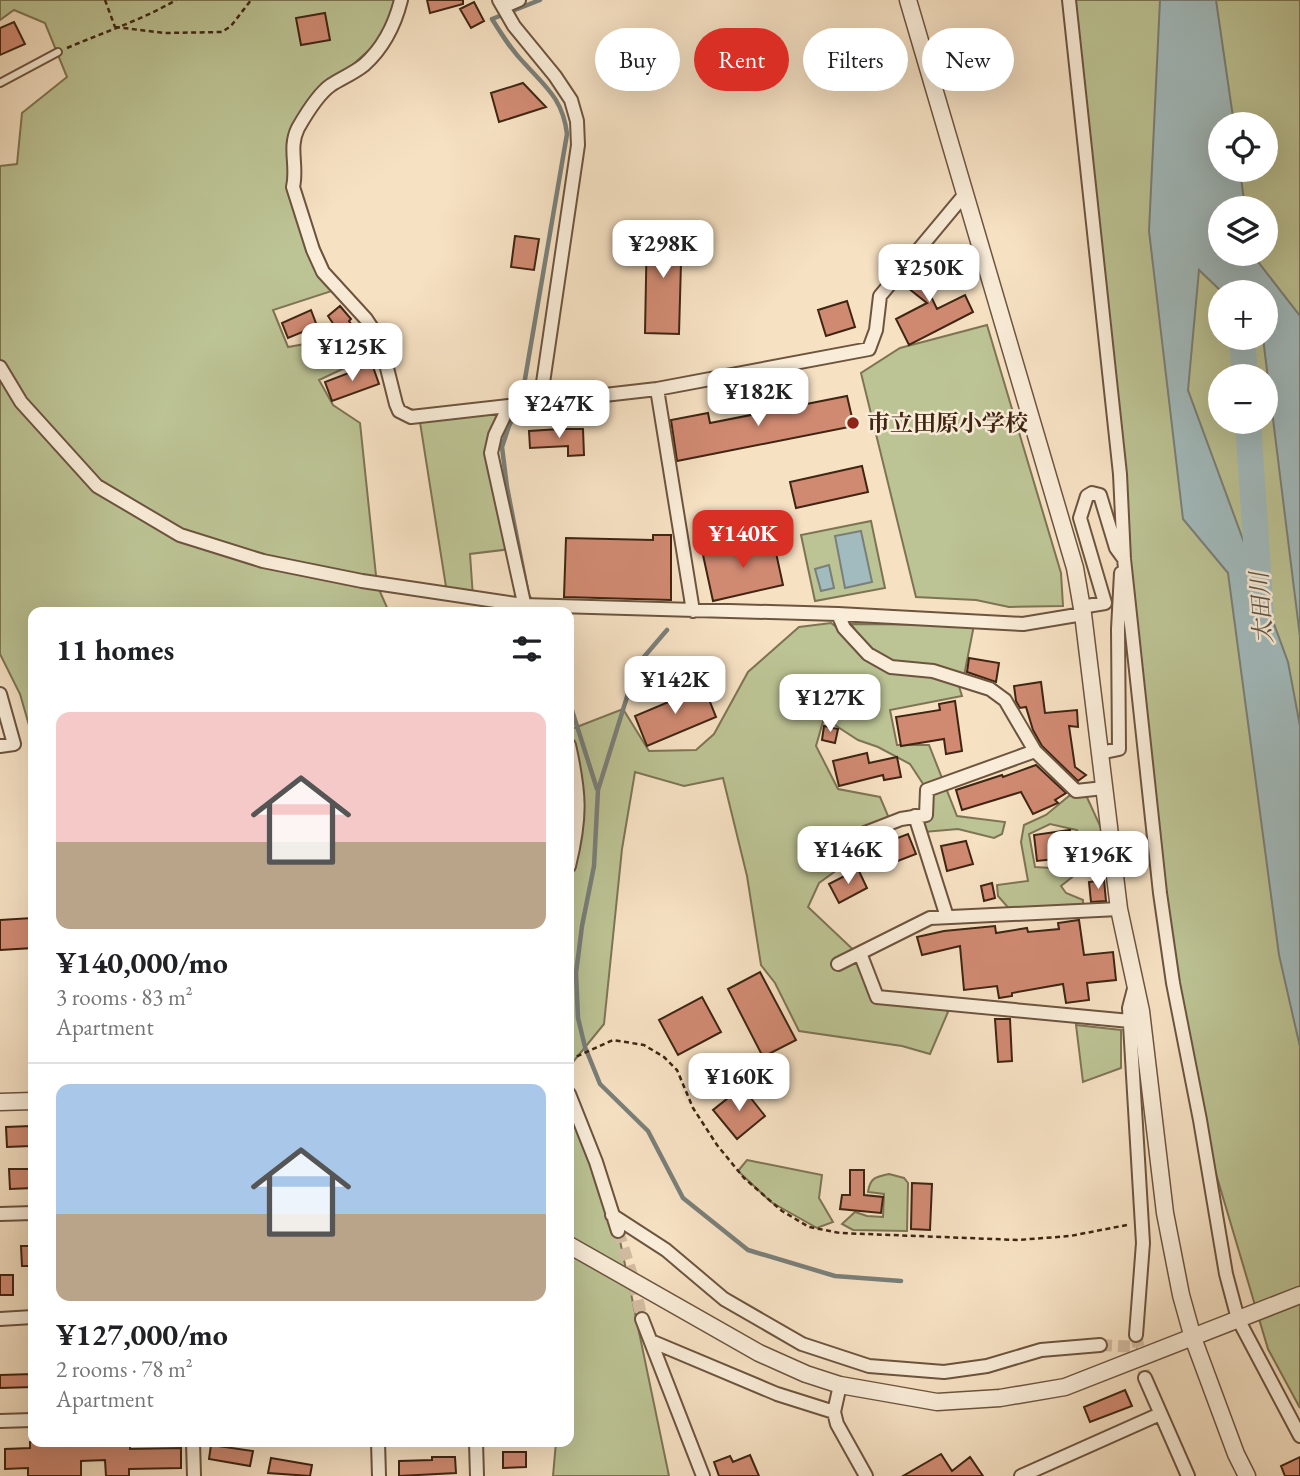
<!DOCTYPE html>
<meta charset="utf-8">
<style>
body{margin:0;font-family:"EB Garamond","Noto Serif JP",serif;background:#f2f2f2;color:#202124;height:100vh;display:flex;flex-direction:column;font-size:26px;white-space:nowrap}
*{box-sizing:border-box;margin:0}
p{font-size:23px;color:#757577}
.icon{flex:none;width:38px;height:38px;fill:none;stroke:currentColor;stroke-width:2;stroke-linecap:round;stroke-linejoin:round}
.map{position:relative;flex:1;overflow:hidden}
.details{position:absolute;left:28px;top:607px;width:546px;height:840px;display:flex;flex-direction:column;background:#fff;border-radius:14px;box-shadow:0 7px 28px #0002}
.details>*{flex:none}
.banner{position:absolute;left:595px;top:28px;width:598px;height:63px;display:flex;gap:14px}
.controls{position:absolute;left:1208px;top:112px;display:grid;gap:14px}
.controls a{display:grid;place-items:center;width:70px;height:70px;border-radius:50%;background:#fff;box-shadow:0 7px 28px #0002;font-size:35px}
.price{position:absolute;translate:-50% -60px;padding:0 16px;border-radius:14px;background:#fff;color:#222;font-size:23px;line-height:46px;filter:drop-shadow(0 2px 4px #0008)}
.price::after{content:'';position:absolute;left:50%;top:42px;width:21px;height:16px;margin-left:-10px;background:inherit;clip-path:polygon(0 0,100% 0,50% 100%)}
.price.active{background:#d93025;color:#fff}
ul{padding:0;list-style:none}
li{display:grid;align-content:center;gap:14px;height:371px;padding:0 28px}
li+li{border-top:2px solid #e0e0e0}
li span{display:grid;place-items:center;height:217px;border-radius:14px;color:#555}
li>.icon{margin-inline-start:auto}
span .icon{width:126px;height:126px;fill:#fffc;stroke-width:1}
li b{font-size:30px}
h2{display:flex;justify-content:space-between;align-items:center;height:84px;padding:0 28px;font-size:30px}
.chip{padding:0 24px;border-radius:32px;background:#fff;box-shadow:0 7px 28px #0002;font-size:24px;line-height:63px}
.chip.active{background:#d93025;color:#fff}
.map>svg:first-child{display:block}
</style>
<div class="map">
<svg width="1300" height="1476" viewBox="0 0 1300 1476">
<rect width="100%" height="100%" fill="#f6e1c3"/>
<filter id="stains"><feTurbulence type="fractalNoise" baseFrequency=".00286" numOctaves="4"/><feColorMatrix values="0 0 0 0 .2 0 0 0 0 .09 0 0 0 0 .02 0 0 0 .5 -.17"/></filter>
<radialGradient id="worn" r=".72"><stop offset=".6" stop-color="#630" stop-opacity="0"/><stop offset="1" stop-color="#630" stop-opacity=".3"/></radialGradient>
<!-- green -->
<path fill="#bcc394" stroke="#7e7453" stroke-width="2" fill-rule="evenodd" d="M0,0H400L390,31L305,108L293,187L338,289L273,310L288,347L321,341L353,358L347,367L319,380L333,405L360,423L377,585L389,612H33V739L20,694L0,654V166L17,164L22,113L67,77L45,23L14,10L0,20Z
M1073,0H1300V1408L1268,1349L1200,1120L1161,901ZM1220,124H1265V170H1220ZM1220,208H1265V254H1220ZM1220,292H1265V338H1220ZM1220,376H1265V422H1220Z
M987,325L1061,573L1063,606L1009,607L976,600L916,597L861,373L900,348Z
M506,413L492,447L511,549L470,554L473,597L447,593L419,416Z
M871,521L885,588L815,601L801,535Z
M831,623L872,653L851,624L974,625L963,681L957,680L962,696L890,710L897,745H929L957,816L1005,822L1002,834L994,838L958,829L924,832L915,816L926,814L927,790L910,764L878,747L858,740L824,718L816,746L838,789L880,797L891,823L867,835L837,870L819,883L808,907L861,957L877,997L939,1003L948,1012L930,1054L902,1046L799,1031L775,983L761,965L747,876L723,778L684,786L635,772L622,849L604,1024L569,1067V730L623,709L649,751L696,750L714,734L748,672L799,627Z
M1085,793L1112,852L1087,856L1077,830L1050,824L1029,834L1035,867L1068,869L1076,874L1061,886L1066,893L1083,900V911L1012,912L998,896L997,885L1028,881L1021,842L1024,825L1046,815L1069,796Z
M1076,1025L1121,1030V1068L1083,1082Z
M569,1098L618,1231L669,1476H553L556,1442H569Z
M747,1160L822,1175L819,1198L833,1222L817,1228L771,1202L738,1171Z
M889,1174L904,1178L908,1183L907,1231L853,1230L842,1224L855,1212L867,1216L883,1217L884,1194L868,1192C870,1178 875,1177 889,1174Z"/>
<!-- water -->
<path fill="#a1bbbe" stroke="#7a7f79" stroke-width="2" d="M1160,0H1216L1234,124H1220V170H1240L1245,208H1220V254H1252L1300,316V637L1263,338H1265V292H1222L1199,270L1188,390L1288,662L1300,726V1047L1279,955L1228,573L1183,519L1149,231Z
M861,531L872,582L845,588L835,536Z
M829,565L834,588L821,591L815,569Z"/>
<g fill="none" stroke-linecap="round" stroke-linejoin="round">
<!-- stream -->
<path stroke="#7a7f79" stroke-width="4.5" d="M537,612L528,595L507,487L502,447L509,426L517,411L525,379L567,134C563,100 547,88 525,64C512,51 502,35 492,19L540,0
M667,630L643,658L631,684L598,790L594,866L582,926L576,973L578,1018L585,1047L600,1084L648,1131L683,1198L748,1250L835,1276L901,1281
M569,701L597,789"/>
<!-- river -->
<path stroke="#a1bbbe" stroke-width="26" d="M1242,338L1245,376
M1248,422L1261,616"/>
</g>
<!-- building -->
<path fill="#d08a72" stroke="#3f2512" stroke-width="2" d="M427,0H463V4L430,13Z
M474,2L484,21L471,28L460,9Z
M325,13L330,40L301,45L296,18Z
M14,22L25,44L0,55V28Z
M523,83L546,107L499,122L491,93Z
M647,226L682,227L679,334L645,333Z
M515,236L539,239L534,270L511,267Z
M933,248L945,259L925,284L937,309L965,295L973,312L909,345L896,319L927,303L903,284Z
M847,301L855,327L826,336L818,310Z
M340,306L351,319L349,321L365,344L352,352L328,316Z
M311,310L317,326L288,338L282,323Z
M372,364L379,384L332,401L325,382Z
M847,396L854,426L677,461L671,420L708,413L710,423Z
M560,429H583L584,455L568,456V446L530,448L529,431Z
M862,466L868,492L796,508L790,482Z
M653,535H671V600L564,597L566,538L653,540Z
M773,539L783,585L713,601L703,555Z
M969,658L999,663L996,682L967,672Z
M1041,682L1045,713L1077,710L1078,727L1069,726L1075,767L1086,775L1078,781L1042,746L1033,730L1026,707L1020,708L1016,701L1014,686Z
M704,687L716,717L647,746L635,716Z
M955,701L962,751L946,754L944,739L901,746L896,717L940,710L939,704Z
M824,726L838,729L835,743L822,740Z
M867,753L869,763L897,757L901,777L884,780L883,775L839,786L833,761Z
M1036,765L1066,793L1055,800L1058,803L1033,814L1021,792L962,810L956,790L1002,775L1003,777Z
M1070,830L1074,857L1037,861L1034,835Z
M908,834L916,854L877,869L869,849Z
M966,841L973,864L947,871L941,846Z
M858,869L867,888L839,903L829,884Z
M1104,880L1106,901L1091,902L1089,882Z
M992,883L995,898L984,901L981,886Z
M32,918L33,948L0,950V920Z
M1079,920L1084,955L1113,952L1116,980L1087,983L1089,1000L1066,1003L1063,984L1012,993V996L999,998L997,986L964,990L960,946L922,955L917,937L944,931L995,926L996,933L1027,928L1028,932L1059,929L1058,923Z
M760,972L796,1040L763,1057L728,989Z
M702,997L721,1032L678,1055L659,1020Z
M995,1019H1010L1012,1061L998,1062Z
M742,1087L765,1116L737,1139L713,1110Z
M30,1126V1146L7,1147L6,1127Z
M9,1169H32L33,1188L10,1189Z
M850,1170H864V1195L883,1197L881,1213L840,1209L842,1195H850Z
M912,1183L932,1184L930,1230L911,1229Z
M21,1246H33V1266H22Z
M0,1275H13V1295H0Z
M33,1374V1387L0,1388V1375Z
M1125,1390L1132,1406L1090,1422L1084,1407Z
M30,1442H53V1446L130,1442V1449L181,1448V1468L129,1469V1476H106L105,1460L81,1461V1476H28V1468L5,1469V1449L30,1448Z
M211,1445L253,1451L250,1466L209,1459Z
M503,1452H526V1467L503,1468Z
M941,1454L952,1471L970,1457L983,1476H903Z
M750,1455L759,1476H719L714,1462L730,1456L733,1462Z
M432,1457H455L456,1473L399,1476V1461L432,1460Z
M1300,1457V1476H1285L1281,1466Z
M271,1458L312,1465L310,1476L268,1473Z"/>
<g fill="none" stroke-linecap="round" stroke-linejoin="round">
<!-- minor-tunnel -->
<path stroke="#d1bba0" stroke-width="12" stroke-dasharray="12 6" stroke-linecap="butt" d="M618,1231L631,1272L642,1319
M1136,1335L1145,1378
M1100,1345L1138,1347"/>
<!-- service casing -->
<g stroke="#6d543e" stroke-width="10">
<path id="service" d="M0,83L58,52"/>
</g>
<!-- minor casing -->
<g stroke="#6d543e" stroke-width="16">
<path id="minor" d="M401,0C395,24 383,48 364,65C354,73 342,78 331,85C318,94 306,114 298,128C288,148 298,166 293,187L313,250L323,272L366,319L380,340L396,404L399,411L411,417L657,389L869,349L876,330L880,296L965,194
M499,0L514,26L555,76L571,100L577,121L578,145L540,403
M1069,0L1120,474L1124,559L1160,893L1173,983L1200,1120L1226,1274L1238,1319L1300,1436
M503,7L519,0
M0,367L21,402L97,486L180,535L263,561L362,581L523,605L838,614L1023,624L1083,614
M657,389L693,611
M509,406L495,435L491,453L526,612
M1081,607L1105,603L1080,518L1087,496L1092,493L1100,495L1116,548L1124,559
M838,614L844,628L868,654L891,667L933,671L990,689L1005,700L1035,751L1076,791L1104,788
M0,694L14,744L0,746
M569,745C580,794 581,817 569,866
M1100,753L1119,749L1118,629L1121,573
M915,816L947,917
M865,833L901,819L926,815L927,790L1035,751
M860,953L877,997L1130,1021
M838,964L930,918L1119,909
M1135,985L1129,1008L1143,1243L1136,1335
M569,1094L596,1162L618,1231
M0,1214L33,1213
M612,1215L666,1250L724,1299L802,1344L869,1366L944,1372L987,1366L1041,1350L1100,1345
M0,1319L33,1317
M642,1319L703,1476
M651,1341L777,1394L834,1412
M1145,1378L1188,1476
M840,1385L834,1412L837,1424L866,1476
M0,1421L33,1420
M193,1442L194,1476
M378,1442L379,1476
M476,1442L477,1476
M1021,1476L1160,1414"/>
</g>
<!-- tertiary casing -->
<g stroke="#6d543e" stroke-width="19">
<path id="tertiary" d="M908,0L1075,568L1083,614L1119,909L1141,1011L1165,1213L1181,1295L1193,1338L1236,1454L1247,1476
M0,1102L33,1101
M569,1245L759,1353L806,1374L840,1385L937,1402L1000,1398L1065,1387L1300,1295"/>
</g>
<!-- path -->
<path stroke="#3f2512" stroke-width="2.5" stroke-dasharray="5 3.5" stroke-linecap="butt" d="M105,0L115,27
M115,27L165,33L222,32L231,26L251,0
M67,48C104,32 142,20 176,0
M569,1060L613,1040L644,1045L664,1057L677,1070L693,1108L717,1145L744,1178L782,1211L809,1227L840,1233L1018,1240L1070,1236L1127,1225"/>
<!-- service -->
<use href="#service" stroke="#f9ecd8" stroke-width="6"/>
<!-- minor -->
<use href="#minor" stroke="#f9ecd8" stroke-width="12"/>
<!-- tertiary -->
<use href="#tertiary" stroke="#f9ecd8" stroke-width="16"/>
</g>
<!-- markers -->
<circle fill="#8f2418" stroke="#f9ecd8" stroke-width="2.5" cx="853" cy="423" r="7"/>
<g text-anchor="middle" dominant-baseline="central" stroke-width="5" stroke-linejoin="round" paint-order="stroke">
<!-- poi labels -->
<g font-size="23" font-weight="bold" fill="#3f2512" stroke="#f9ecd8" text-anchor="start">
<text x="867" y="423">市立田原小学校</text>
</g>
<!-- water labels -->
<g font-size="24" font-style="italic" fill="#5c5246" stroke="#f9ecd8">
<text transform="translate(1261 608) rotate(-94)">太田川</text>
</g>
</g>
<rect width="100%" height="100%" filter="url(#stains)"/>
<rect width="100%" height="100%" fill="url(#worn)"/>
</svg>
<div class="controls">
<a><svg class="icon" aria-label="locate" viewBox="0 0 24 24"><circle cx="12" cy="12" r="6"/><path d="M12 2v4M12 18v4M2 12h4M18 12h4"/></svg></a>
<a><svg class="icon" aria-label="layers" viewBox="0 0 24 24"><path d="M12 4l9 5-9 5-9-5zM3 14l9 5 9-5"/></svg></a>
<a>+</a>
<a>−</a>
</div>
<b class="price" style="left:663px;top:280px">¥298K</b>
<b class="price" style="left:929px;top:304px">¥250K</b>
<b class="price" style="left:352px;top:383px">¥125K</b>
<b class="price" style="left:758px;top:428px">¥182K</b>
<b class="price" style="left:559px;top:440px">¥247K</b>
<b class="price active" style="left:743px;top:570px">¥140K</b>
<b class="price" style="left:675px;top:716px">¥142K</b>
<b class="price" style="left:830px;top:734px">¥127K</b>
<b class="price" style="left:848px;top:886px">¥146K</b>
<b class="price" style="left:1098px;top:891px">¥196K</b>
<b class="price" style="left:739px;top:1113px">¥160K</b>
<div class="banner">
<a class="chip">Buy</a>
<a class="chip active">Rent</a>
<a class="chip">Filters</a>
<a class="chip">New</a>
</div>
<section class="details">
<h2>11 homes<svg class="icon" aria-label="filters" viewBox="0 0 24 24"><path d="M4 7h16M4 17h16"/><circle cx="9" cy="7" r="2"/><circle cx="15" cy="17" r="2"/></svg></h2>
<ul>
<li><span style="background:linear-gradient(#f6c9c9 60%,#b9a48a 0)"><svg class="icon" aria-label="home" viewBox="0 0 24 24"><path d="M3 11l9-7 9 7M6 9v11h12V9"/></svg></span><div><b>¥140,000/mo</b><p>3 rooms · 83 m²</p><p>Apartment</p></div></li>
<li><span style="background:linear-gradient(#a9c7e8 60%,#b9a48a 0)"><svg class="icon" aria-label="home" viewBox="0 0 24 24"><path d="M3 11l9-7 9 7M6 9v11h12V9"/></svg></span><div><b>¥127,000/mo</b><p>2 rooms · 78 m²</p><p>Apartment</p></div></li>
</ul>
</section>
</div>
